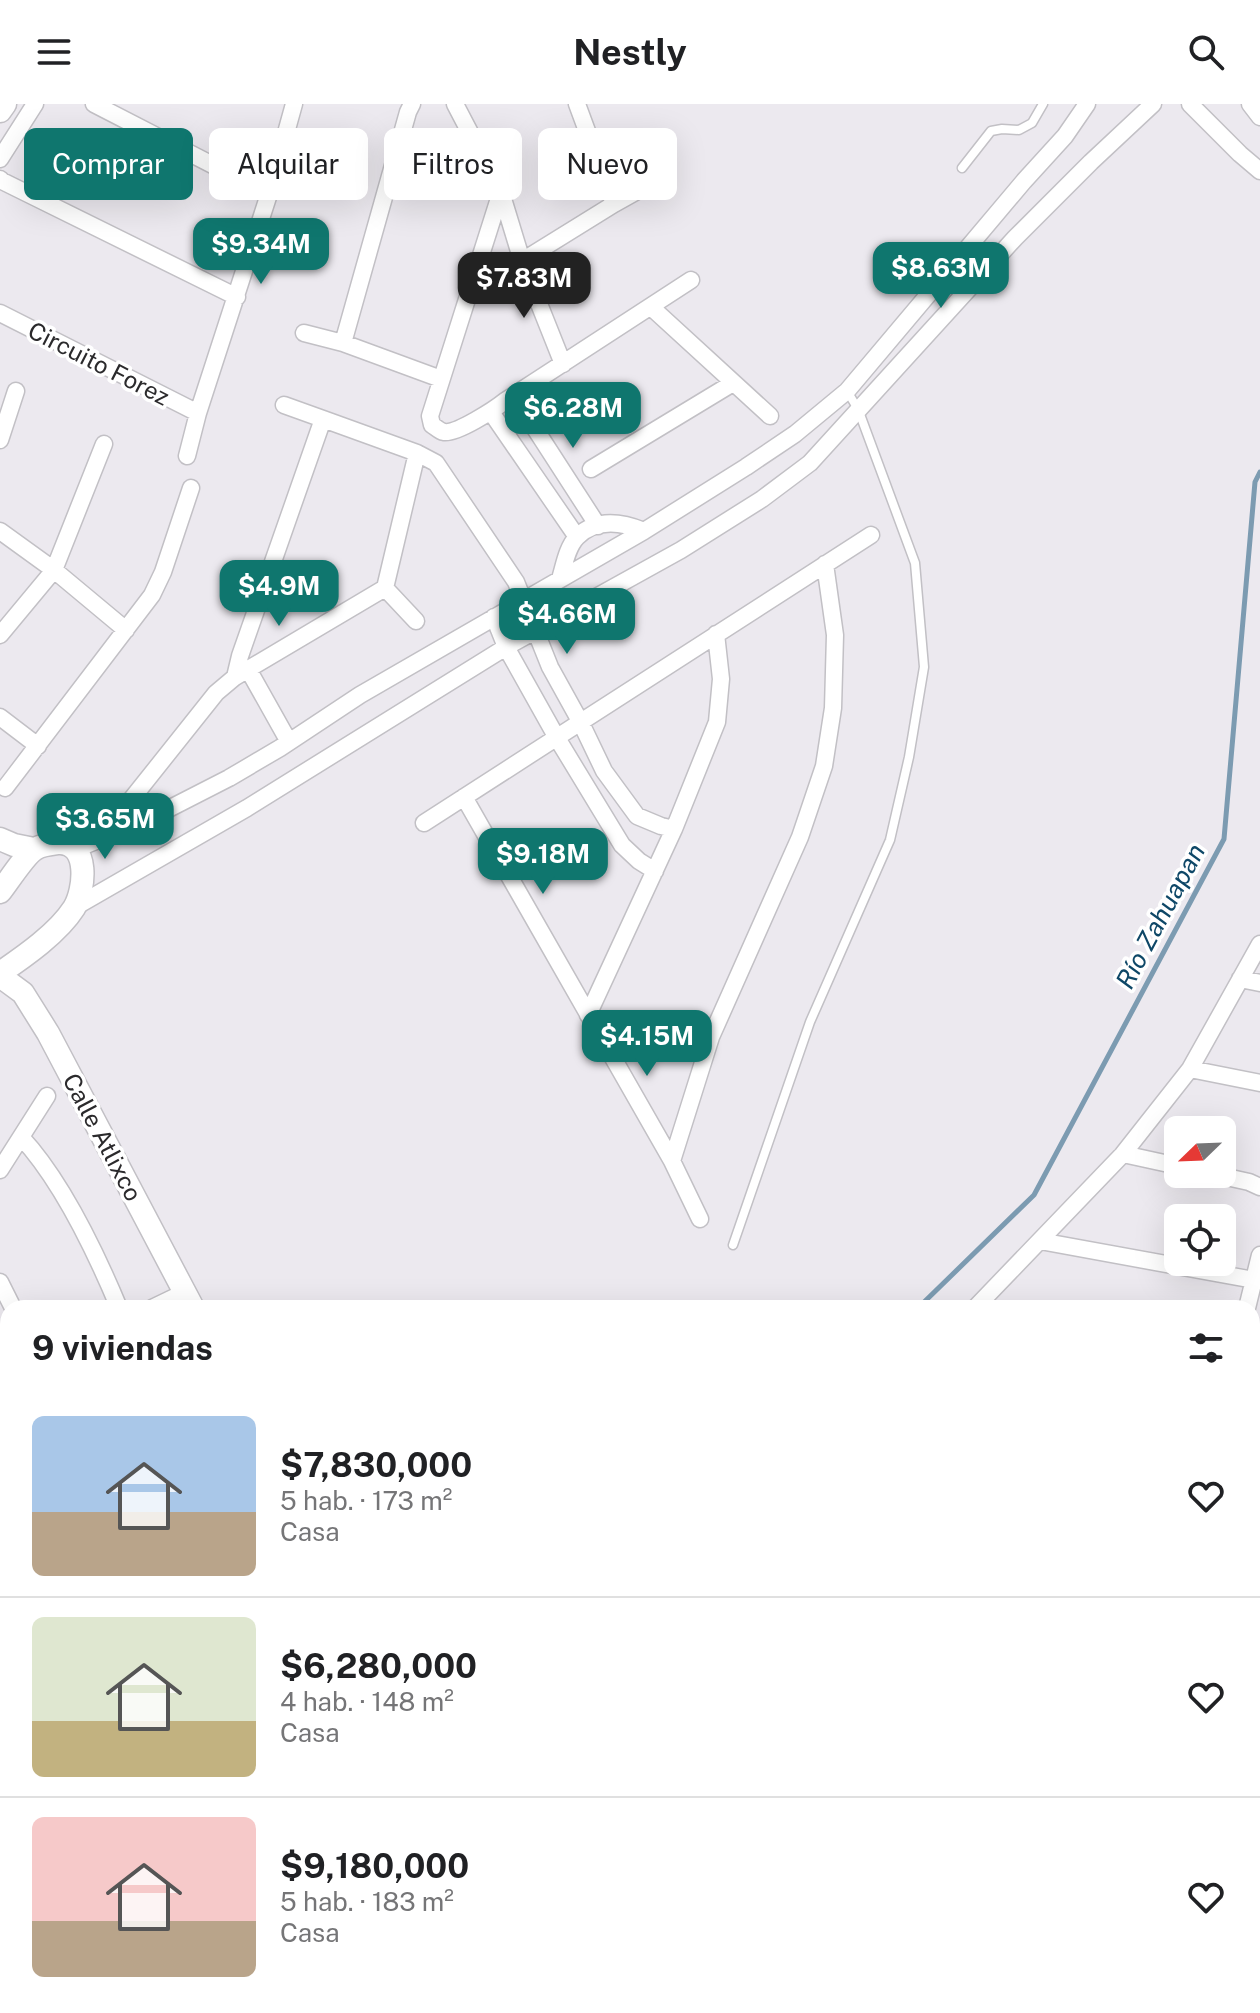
<!DOCTYPE html>
<html lang="es">
<meta charset="utf-8">
<style>
body{margin:0;font-family:"Public Sans",sans-serif;background:#f6f6f6;color:#202124;height:100vh;display:flex;flex-direction:column;font-size:30px;white-space:nowrap}
*{box-sizing:border-box;margin:0}
p{font-size:26px;color:#757577}
.icon{flex:none;width:44px;height:44px;fill:none;stroke:currentColor;stroke-width:2;stroke-linecap:round;stroke-linejoin:round}
.map{position:relative;flex:1;overflow:hidden}
.details{position:absolute;left:0px;top:1196px;width:1260px;height:714px;display:flex;flex-direction:column;background:#fff;border-radius:24px 24px 0 0;box-shadow:0 8px 32px #0002}
.details>*{flex:none}
.top-card{position:absolute;left:24px;top:24px;width:800px;height:72px;display:flex;gap:16px}
.needle{width:52px;rotate:247deg}
.buttons{position:absolute;left:1164px;top:1012px;display:grid;gap:16px}
.buttons a{display:grid;place-items:center;width:72px;height:72px;border-radius:12px;background:#fff;box-shadow:0 8px 32px #0002;font-size:40px}
.price{position:absolute;translate:-50% -68px;padding:0 18px;border-radius:16px;background:#0f766e;color:#fff;font-size:26px;line-height:52px;filter:drop-shadow(0 2px 4px #0008)}
.price::after{content:'';position:absolute;left:50%;top:48px;width:24px;height:18px;margin-left:-12px;background:inherit;clip-path:polygon(0 0,100% 0,50% 100%)}
.price.on{background:#222;color:#fff}
ul{padding:0;list-style:none}
li{display:flex;align-items:center;gap:24px;height:200px;padding:0 32px}
li+li{border-top:2px solid #e0e0e0}
li span{display:grid;place-items:center;flex:none;width:224px;height:160px;border-radius:12px;color:#555}
li>.icon{margin-inline-start:auto}
span .icon{width:96px;height:96px;fill:#fffc;stroke-width:1}
li b{font-size:34px}
h2{display:flex;justify-content:space-between;align-items:center;height:96px;padding:0 32px;font-size:34px}
.pill{padding:0 28px;border-radius:12px;background:#fff;box-shadow:0 8px 32px #0002;font-size:28px;line-height:72px}
.pill.on{background:#0f766e;color:#fff}
header{display:flex;justify-content:space-between;align-items:center;height:104px;padding:0 32px;background:#fff;font-size:36px;font-weight:700}
.map>svg:first-child{display:block}
</style>
<header><svg class="icon" aria-label="menu" viewBox="0 0 24 24"><path d="M4 6h16M4 12h16M4 18h16"/></svg>Nestly<svg class="icon" aria-label="search" viewBox="0 0 24 24"><circle cx="10" cy="10" r="6"/><path d="M15 15l6 6"/></svg></header>
<div class="map">
<svg width="1260" height="1909" viewBox="0 0 1260 1909">
<rect width="100%" height="100%" fill="#ece9ef"/>
<g fill="none" stroke-linecap="round" stroke-linejoin="round">
<!-- stream -->
<path stroke="#7c9bb1" stroke-width="5" d="M918,1204L1034,1091L1224,735L1255,378L1260,368
M0,1863L8,1860"/>
<!-- lane casing -->
<g stroke="#c2c0c5" stroke-width="11">
<path id="lane" d="M962,64L991,27L1002,25L1019,26L1032,19L1043,0
M733,1141L810,918L890,736L909,653L924,563L915,459L858,305L847,287
M0,1730L8,1728"/>
</g>
<!-- street casing -->
<g stroke="#c2c0c5" stroke-width="19">
<path id="street" d="M94,0L269,90
M455,0L501,88L522,157L563,260
M577,0L614,100
M1190,0L1240,50L1260,67
M1250,0L1260,13
M0,55L35,0
M0,75L2,77L237,193
M501,88L430,312L432,321C436,323 439,327 444,328C457,330 495,305 505,297L691,176
M522,157L614,100L648,81
M651,203L770,312
M0,209L198,309
M304,229L343,239L441,275
M343,239L408,8L412,0
M514,292L598,422
M491,308L577,433
M323,315L417,349L436,359L516,478L550,563L581,619L604,667L637,712L661,722L674,725
M0,336L16,287
M187,352L198,309L269,90L294,0
M591,365L733,279
M0,427L54,466L126,526
M560,475C564,462 567,443 577,433C596,414 622,418 644,427
M385,484L416,517
M494,513L506,543L557,634L622,741L639,757L655,767
M0,531L54,466L104,340
M248,565L289,638
M235,573L240,552L323,315L284,301
M0,613L38,642
M5,684L152,491L163,468L191,384
M464,693L672,1057L700,1115
M130,697L216,589L235,573L385,484L417,349
M424,719L871,431
M76,745L143,718L229,674L280,644L360,591L644,427L746,363L795,330L847,287L1024,77L1065,32L1087,0
M75,803L247,704L506,543L681,446L762,395L810,359L1015,134L1091,58L1153,0
M1240,875L1260,879
M588,911L674,725L717,618L721,575L716,530
M1190,965L1260,979
M21,1033C62,1077 96,1149 119,1204
M1123,1050L1178,1062
M672,1057L711,933L800,733L824,662L833,604L835,531L825,460
M0,1066L47,992
M1213,1070L1249,1078L1260,1083
M1040,1137L1254,1176
M0,1178L13,1204
M152,1204L177,1192
M975,1204L1123,1050L1190,965L1260,840
M1247,1204L1260,1151
M1252,1277L1260,1279
M0,1287L8,1283
M0,1396L8,1393
M1252,1442L1260,1441
M152,1902L153,1909
M587,1902V1909"/>
</g>
<!-- secondary casing -->
<g stroke="#c2c0c5" stroke-width="25">
<path id="secondary" d="M0,7L5,0
M0,735L14,741L34,745
M0,788C8,778 25,751 35,745C41,741 51,740 59,739C90,738 85,786 74,804C58,829 25,852 0,869
M0,872L23,889L48,929L193,1204
M932,1902L964,1909"/>
</g>
<!-- lane -->
<use href="#lane" stroke="#fff" stroke-width="8"/>
<!-- street -->
<use href="#street" stroke="#fff" stroke-width="16"/>
<!-- secondary -->
<use href="#secondary" stroke="#fff" stroke-width="22"/>
</g>
<g text-anchor="middle" dominant-baseline="central" stroke-width="7" stroke-linejoin="round" paint-order="stroke">
<!-- street labels -->
<g font-size="24" fill="#2b2a2c" stroke="#fff">
<text transform="translate(99 259) rotate(27)">Circuito Forez</text>
<text transform="translate(103 1033) rotate(62)">Calle Atlixco</text>
</g>
<!-- water labels -->
<g font-size="26" font-style="italic" fill="#0e4767" stroke="#fff">
<text transform="translate(1160 812) rotate(-62)">Río Zahuapan</text>
</g>
</g>
</svg>
<div class="buttons">
<a><svg class="needle" viewBox="-14 -14 28 28"><path d="M0-13l5 13h-10z" fill="#e53935"/><path d="M0 13l5-13h-10z" fill="#757577"/></svg></a>
<a><svg class="icon" aria-label="locate" viewBox="0 0 24 24"><circle cx="12" cy="12" r="6"/><path d="M12 2v4M12 18v4M2 12h4M18 12h4"/></svg></a>
</div>
<b class="price" style="left:261px;top:182px">$9.34M</b>
<b class="price" style="left:941px;top:206px">$8.63M</b>
<b class="price on" style="left:524px;top:216px">$7.83M</b>
<b class="price" style="left:573px;top:346px">$6.28M</b>
<b class="price" style="left:279px;top:524px">$4.9M</b>
<b class="price" style="left:567px;top:552px">$4.66M</b>
<b class="price" style="left:105px;top:757px">$3.65M</b>
<b class="price" style="left:543px;top:792px">$9.18M</b>
<b class="price" style="left:647px;top:974px">$4.15M</b>
<div class="top-card">
<a class="pill on">Comprar</a>
<a class="pill">Alquilar</a>
<a class="pill">Filtros</a>
<a class="pill">Nuevo</a>
</div>
<section class="details">
<h2>9 viviendas<svg class="icon" aria-label="filters" viewBox="0 0 24 24"><path d="M4 7h16M4 17h16"/><circle cx="9" cy="7" r="2"/><circle cx="15" cy="17" r="2"/></svg></h2>
<ul>
<li><span style="background:linear-gradient(#a9c7e8 60%,#b9a48a 0)"><svg class="icon" aria-label="home" viewBox="0 0 24 24"><path d="M3 11l9-7 9 7M6 9v11h12V9"/></svg></span><div><b>$7,830,000</b><p>5 hab. · 173 m²</p><p>Casa</p></div><svg class="icon" aria-label="heart" viewBox="0 0 24 24"><path d="M12 20l-8-8c-3-5 5-10 8-4 3-6 11-1 8 4z"/></svg></li>
<li><span style="background:linear-gradient(#dfe7d0 65%,#c2b280 0)"><svg class="icon" aria-label="home" viewBox="0 0 24 24"><path d="M3 11l9-7 9 7M6 9v11h12V9"/></svg></span><div><b>$6,280,000</b><p>4 hab. · 148 m²</p><p>Casa</p></div><svg class="icon" aria-label="heart" viewBox="0 0 24 24"><path d="M12 20l-8-8c-3-5 5-10 8-4 3-6 11-1 8 4z"/></svg></li>
<li><span style="background:linear-gradient(#f6c9c9 65%,#b9a48a 0)"><svg class="icon" aria-label="home" viewBox="0 0 24 24"><path d="M3 11l9-7 9 7M6 9v11h12V9"/></svg></span><div><b>$9,180,000</b><p>5 hab. · 183 m²</p><p>Casa</p></div><svg class="icon" aria-label="heart" viewBox="0 0 24 24"><path d="M12 20l-8-8c-3-5 5-10 8-4 3-6 11-1 8 4z"/></svg></li>
</ul>
</section>
</div>
